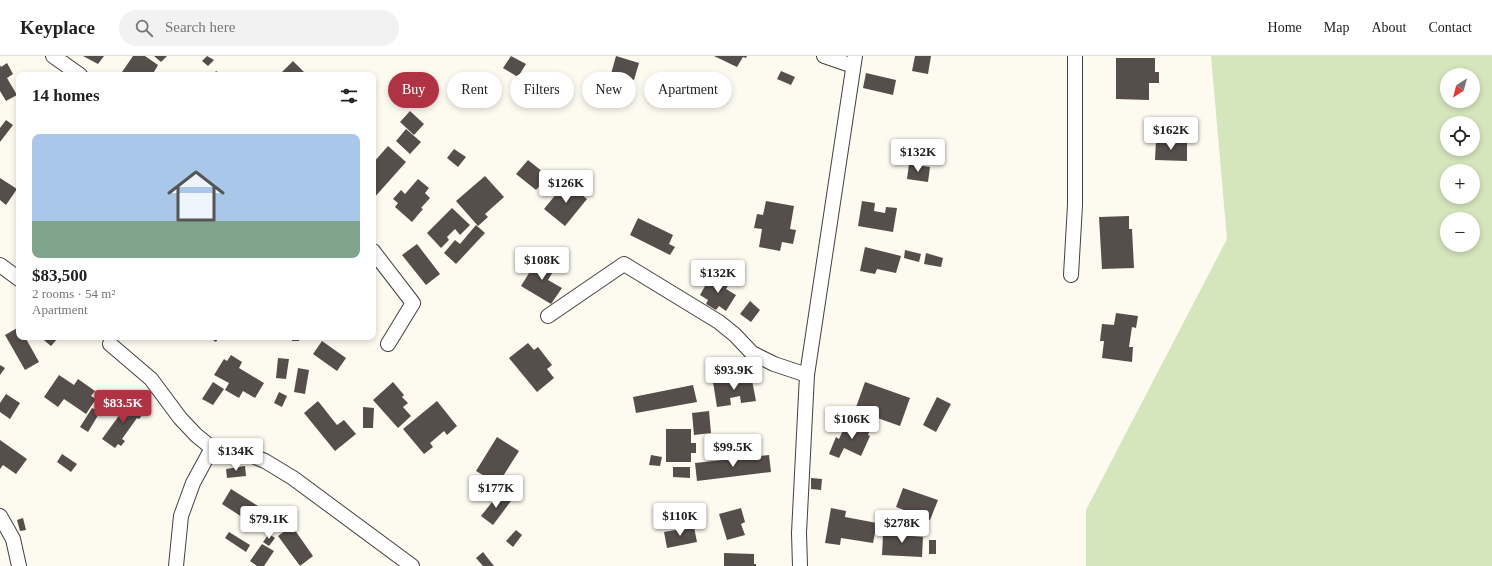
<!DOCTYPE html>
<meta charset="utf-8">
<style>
body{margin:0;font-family:Georgia,serif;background:#f2f2f2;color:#222;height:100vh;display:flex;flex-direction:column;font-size:15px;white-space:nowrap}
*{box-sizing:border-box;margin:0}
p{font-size:13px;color:#767676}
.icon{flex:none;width:22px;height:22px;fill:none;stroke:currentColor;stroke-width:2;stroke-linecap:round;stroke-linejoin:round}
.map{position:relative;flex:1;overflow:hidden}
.sheet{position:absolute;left:16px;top:16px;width:360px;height:268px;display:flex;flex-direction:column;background:#fff;border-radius:8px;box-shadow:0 2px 6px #0003}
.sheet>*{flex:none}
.top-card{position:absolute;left:388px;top:16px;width:380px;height:36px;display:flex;gap:8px}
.needle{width:26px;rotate:216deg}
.fabs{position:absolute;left:1440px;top:12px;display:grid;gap:8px}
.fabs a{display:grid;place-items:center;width:40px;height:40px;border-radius:50%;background:#fff;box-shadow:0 2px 6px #0003;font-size:20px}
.price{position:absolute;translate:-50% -34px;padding:0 9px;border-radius:4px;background:#fff;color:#222;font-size:13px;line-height:26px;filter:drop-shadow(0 1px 2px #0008)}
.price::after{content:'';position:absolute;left:50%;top:24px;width:12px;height:9px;margin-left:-6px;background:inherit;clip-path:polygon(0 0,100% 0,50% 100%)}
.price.active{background:#b03344;color:#fff}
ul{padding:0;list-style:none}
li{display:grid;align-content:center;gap:8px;height:212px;padding:0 16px}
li+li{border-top:1px solid #e0e0e0}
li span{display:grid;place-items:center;height:124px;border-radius:8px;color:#555}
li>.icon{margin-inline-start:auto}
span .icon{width:72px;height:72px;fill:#fffc;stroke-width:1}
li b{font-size:17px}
h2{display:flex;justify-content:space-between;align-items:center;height:48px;padding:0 16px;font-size:17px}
.tag{padding:0 14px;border-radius:18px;background:#fff;box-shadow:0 2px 6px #0003;font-size:14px;line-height:36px}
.tag.active{background:#b03344;color:#fff}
header{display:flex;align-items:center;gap:24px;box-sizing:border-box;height:56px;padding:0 20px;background:#fff;border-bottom:1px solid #e0e0e0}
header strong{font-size:19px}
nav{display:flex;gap:22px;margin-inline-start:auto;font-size:14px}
.search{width:280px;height:36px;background:#f2f2f2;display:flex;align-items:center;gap:10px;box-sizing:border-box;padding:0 14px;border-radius:22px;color:#767676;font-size:15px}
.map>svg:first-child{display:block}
</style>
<header>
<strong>Keyplace</strong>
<div class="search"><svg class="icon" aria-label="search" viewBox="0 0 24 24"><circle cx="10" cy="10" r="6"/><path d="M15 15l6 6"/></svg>Search here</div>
<nav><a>Home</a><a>Map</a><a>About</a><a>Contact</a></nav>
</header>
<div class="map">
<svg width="1492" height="510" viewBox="0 0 1492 510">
<rect width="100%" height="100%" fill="#fdfaf0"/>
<!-- green -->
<path fill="#d5e5bc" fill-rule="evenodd" d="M1211,0H1492V510H1086V454L1227,183ZM1447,19H1473V45H1447ZM1447,67H1473V93H1447ZM1447,115H1473V141H1447ZM1447,163H1473V189H1447Z"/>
<!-- building -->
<path fill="#554e4b" d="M83,0H104L98,8Z
M133,0H145L158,9L154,16L157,19H120Z
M154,0H167L161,6Z
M207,0L214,4L208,10L202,5Z
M511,0L526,8L518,21L503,12Z
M616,0L639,7L634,24L611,18Z
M714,0H747L746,2L743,1L737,11Z
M915,0H931L928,18L912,15Z
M1116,2H1155V16H1159V27H1149V44L1116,43Z
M293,5L307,19H279Z
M7,7L13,18L7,22L17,39L6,45L0,35V9L1,11Z
M216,15L223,19H213Z
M781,15L795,21L791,29L777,23Z
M866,17L896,24L893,39L863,32Z
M410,55L424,68L414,79L400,66Z
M6,64L13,69L0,86V72Z
M406,73L421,86L410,98L396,85Z
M1156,84L1187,85V105L1155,104Z
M388,90L406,106L373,143V107Z
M454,93L466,101L458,111L447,102Z
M528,104L548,120L536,134L516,118Z
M909,108L930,111L928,126L907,123Z
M485,120L504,141L485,158L488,161L478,170L456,145Z
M0,122L17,133L6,149L0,144Z
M418,123L429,132L425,137L430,142L421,152L423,153L412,166L395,151L398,147L393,143L401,134L405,138Z
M566,126L587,143L565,170L544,153Z
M766,145L794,150L790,173L796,174L793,188L782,186L780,195L759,191L762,173L754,172L757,158L763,159Z
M862,145L875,147L874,155L885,157L886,151L897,152L893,176L858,170Z
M452,152L470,169L460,179L455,173L447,181L449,184L441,192L427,177Z
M1129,160V173H1132L1134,212L1102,213L1099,161Z
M638,162L673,179L669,188L675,191L670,199L630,179Z
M476,169L485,177L456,208L444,197L455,184L460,188Z
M417,188L440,218L426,229L402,199Z
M865,191L901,200L896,217L877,213L875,218L860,215Z
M905,194L921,198L919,206L904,202Z
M926,197L943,202L941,211L924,208Z
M539,201L556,211L548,224L562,232L551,248L521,230Z
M718,221L729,228L726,233L736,239L726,255L719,250L716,254L706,248L708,244L700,239L709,223L715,226Z
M750,245L760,254L751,266L740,258Z
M1116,257L1138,260L1136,272L1132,271L1129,291H1133L1132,306L1102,302L1104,285H1100L1102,268L1114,269Z
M19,271V281H25L39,306L25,314L5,279Z
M40,281H59L51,290Z
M208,281H219L216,286Z
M292,281H300L299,285H292Z
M322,285L346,302L337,315L313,298Z
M528,287L534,294L538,291L552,309L547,313L554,322L537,336L509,302Z
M231,299L242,306L239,312L264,327L255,342L243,335L239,342L225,334L229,327L214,319L224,303L227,305Z
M278,302L289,303L286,323L276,322Z
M0,309L5,312L0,319Z
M298,312L309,314L305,338L294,336Z
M59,319L74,329L78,323L95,335L91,340L96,343L86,358L64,343L58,351L44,341Z
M751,319L756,345L741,347L740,340L730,342L731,349L717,351L713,326Z
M213,326L224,333L213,349L202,343Z
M393,326L404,339L402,341L408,347L403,351L411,360L398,372L373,344Z
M865,326L910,342L900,370L855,354Z
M693,329L697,346L636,357L633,341Z
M279,336L287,340L282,351L274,347Z
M6,338L20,347L10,363L0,356V347Z
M937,341L951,348L936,376L923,369Z
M131,343L144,352L142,356L143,358L139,363L137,362L122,383L125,385L121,390L118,388L115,392L102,383Z
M318,345L337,369L344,364L356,378L335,395L304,357Z
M437,345L457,370L447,379L444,375L430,387L433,391L424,398L403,373Z
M363,351L374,352L373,372H363Z
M92,352L100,356L88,376L80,371Z
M709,355L711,377L694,379L692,357Z
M858,365L871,371L868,379L870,380L861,400L844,392L839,402L829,398L836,381L839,383L846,368L855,372Z
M666,373H691V387H696V397H691V406H666Z
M497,381L519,395L498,428L476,415Z
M0,384L27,403L16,418L3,409L0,413Z
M62,398L77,408L71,416L57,406Z
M651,399L662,401L660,410L649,409Z
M769,399L771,416L697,425L695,407Z
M245,410L246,420L227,422L226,413Z
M673,411H690V422L673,421Z
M811,422L822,423L821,434L811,433Z
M903,432L938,444L930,464L896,451Z
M231,433L272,459L262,474L222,448Z
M500,436L511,445L493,469L481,460Z
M741,452L745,466L741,468L745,479L727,484L719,458Z
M831,452L846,455L845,461L877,467L873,487L841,482L840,489L825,487Z
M23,462L26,474L20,475L17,464Z
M292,470L313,500L300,510L278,480Z
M694,471L697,486L667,492L664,476Z
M897,473L911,474V480L923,481L922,501L882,499L883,478H896Z
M516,474L522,479L513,491L506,485Z
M229,476L250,489L246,496L225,482Z
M269,478L275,482L269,490L263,486Z
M929,484H936V498H929Z
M262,488L274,495L264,510H257L250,505Z
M483,496L494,510H483L476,502Z
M724,497L754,498V508H756V510H724Z"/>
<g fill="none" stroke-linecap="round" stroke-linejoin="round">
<!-- minor casing -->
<g stroke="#414141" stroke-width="16">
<path id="minor" d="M53,0L80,19
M824,0L853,10
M373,195L413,247L388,288
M0,209L19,223
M1071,219L1075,149V0
M548,260L624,208L719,266L735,279L752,297L774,308L807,319
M110,288L151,323L180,362L196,379L212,392L243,396L265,405L293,422L412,510
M0,460L13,483L19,510
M176,510L181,460L193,427L212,392
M800,510L799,477L807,319L855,0"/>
</g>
<!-- minor -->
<use href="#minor" stroke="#fff" stroke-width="14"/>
</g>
</svg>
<div class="fabs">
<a><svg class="needle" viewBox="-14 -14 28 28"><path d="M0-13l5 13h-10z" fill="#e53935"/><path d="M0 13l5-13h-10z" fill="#767676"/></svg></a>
<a><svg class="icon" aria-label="locate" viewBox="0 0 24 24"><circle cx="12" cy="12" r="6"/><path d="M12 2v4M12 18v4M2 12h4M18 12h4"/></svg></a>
<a>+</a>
<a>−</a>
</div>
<b class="price" style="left:1171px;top:95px">$162K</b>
<b class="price" style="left:918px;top:117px">$132K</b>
<b class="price" style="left:566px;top:148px">$126K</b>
<b class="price" style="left:542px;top:225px">$108K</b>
<b class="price" style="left:718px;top:238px">$132K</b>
<b class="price" style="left:734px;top:335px">$93.9K</b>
<b class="price active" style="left:123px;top:368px">$83.5K</b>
<b class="price" style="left:852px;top:384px">$106K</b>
<b class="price" style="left:733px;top:412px">$99.5K</b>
<b class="price" style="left:236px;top:416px">$134K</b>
<b class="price" style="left:496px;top:453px">$177K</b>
<b class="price" style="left:680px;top:481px">$110K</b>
<b class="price" style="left:269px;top:484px">$79.1K</b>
<b class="price" style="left:902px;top:488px">$278K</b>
<div class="top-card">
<a class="tag active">Buy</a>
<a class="tag">Rent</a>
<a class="tag">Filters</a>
<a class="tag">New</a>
<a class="tag">Apartment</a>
</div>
<section class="sheet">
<h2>14 homes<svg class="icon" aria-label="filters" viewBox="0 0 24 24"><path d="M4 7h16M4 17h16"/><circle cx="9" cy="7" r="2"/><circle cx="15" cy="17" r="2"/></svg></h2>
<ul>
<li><span style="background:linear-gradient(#a9c7e8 70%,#7fa58c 0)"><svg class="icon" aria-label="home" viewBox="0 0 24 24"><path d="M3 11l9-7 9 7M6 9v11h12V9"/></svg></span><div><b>$83,500</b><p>2 rooms · 54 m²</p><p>Apartment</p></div></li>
</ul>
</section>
</div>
